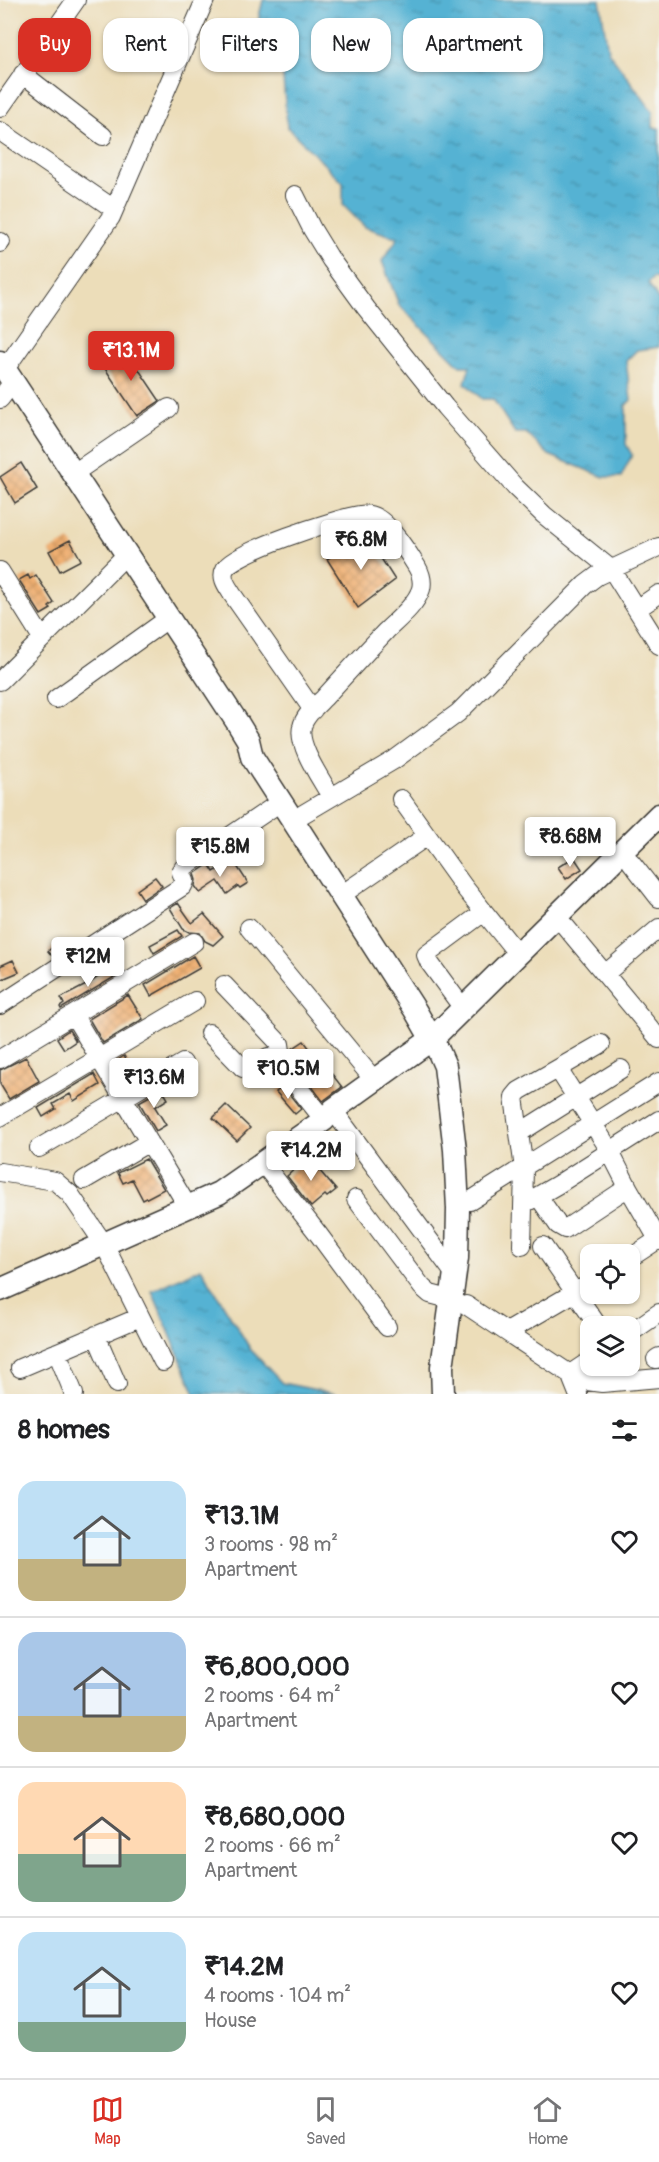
<!DOCTYPE html>
<meta charset="utf-8">
<style>
body{margin:0;font-family:Pangolin,sans-serif;background:#f2f2f2;color:#202124;height:100vh;display:flex;flex-direction:column;font-size:22px;white-space:nowrap}
*{box-sizing:border-box;margin:0}
p{font-size:20px;color:#757577}
.icon{flex:none;width:33px;height:33px;fill:none;stroke:currentColor;stroke-width:2;stroke-linecap:round;stroke-linejoin:round}
.map{position:relative;height:1394px;overflow:hidden}
.drawer{display:flex;flex-direction:column;background:#fff;flex:1}
.drawer>*{flex:none}
.hud{position:absolute;left:18px;top:18px;width:624px;height:54px;display:flex;gap:12px}
.controls{position:absolute;left:580px;top:1244px;display:grid;gap:12px}
.controls a{display:grid;place-items:center;width:60px;height:60px;border-radius:12px;background:#fff;box-shadow:0 2px 4px #0004;font-size:30px}
.price{position:absolute;translate:-50% -51px;padding:0 14px;border-radius:6px;background:#fff;color:#222;font-size:20px;line-height:39px;filter:drop-shadow(0 2px 3px #0008)}
.price::after{content:'';position:absolute;left:50%;top:36px;width:18px;height:14px;margin-left:-9px;background:inherit;clip-path:polygon(0 0,100% 0,50% 100%)}
.price.selected{background:#d93025;color:#fff}
ul{padding:0;list-style:none}
li{display:flex;align-items:center;gap:18px;height:150px;padding:0 18px}
li+li{border-top:2px solid #e0e0e0}
li span{display:grid;place-items:center;flex:none;width:168px;height:120px;border-radius:18px;color:#555}
li>.icon{margin-inline-start:auto}
span .icon{width:72px;height:72px;fill:#fffc;stroke-width:1}
li b{font-size:26px}
h2{display:flex;justify-content:space-between;align-items:center;height:72px;padding:0 18px;font-size:26px}
.tag{padding:0 21px;border-radius:18px;background:#fff;box-shadow:0 2px 4px #0004;font-size:21px;line-height:54px}
.tag.selected{background:#d93025;color:#fff}
.menu{display:flex;justify-content:space-around;align-items:center;height:84px;border-top:2px solid #e0e0e0;background:#fff;font-size:16px;color:#757577}
.menu a{display:grid;justify-items:center;gap:3px}
.menu .selected{color:#d93025}
.map>svg:first-child{display:block}
</style>
<div class="map">
<svg width="659" height="1394" viewBox="0 0 659 1394">
<defs>
<pattern id="water-ripples" width="26" height="14" patternUnits="userSpaceOnUse" patternTransform="scale(1.5)"><rect width="26" height="14" fill="#55b2d3"/><path d="M2 4q2-2 4 0t4 0M15 11q2-2 4 0t4 0" fill="none" stroke="#4690aa"/></pattern>
<pattern id="building-cross-hatch" width="8" height="8" patternUnits="userSpaceOnUse" patternTransform="scale(1.5)"><rect width="8" height="8" fill="#efaf71"/><path d="M0 0l8 8M0 8l8-8" fill="none" stroke="#cc9661"/></pattern>
</defs>
<rect width="100%" height="100%" fill="#f6f6f2"/>
<filter id="ink" filterUnits="userSpaceOnUse"><feTurbulence type="fractalNoise" baseFrequency=".0167" numOctaves="2"/><feDisplacementMap in="SourceGraphic" scale="12" xChannelSelector="R" yChannelSelector="G"/><feConvolveMatrix kernelMatrix="1 2 1 2 8 2 1 2 1" color-interpolation-filters="sRGB"/></filter>
<filter id="wash" filterUnits="userSpaceOnUse"><feTurbulence type="fractalNoise" baseFrequency=".008" numOctaves="4" result="noise"/><feDisplacementMap in="SourceGraphic" scale="24" xChannelSelector="R" yChannelSelector="G"/><feGaussianBlur stdDeviation="1.35" result="paint"/><feColorMatrix in="noise" values="0 0 0 0 0 0 0 0 0 0 0 0 0 0 0 0 0 1.4 0 .05"/><feComposite in="paint" operator="in"/></filter>
<g filter="url(#wash)">
<rect width="100%" height="100%" fill="#ecddb9"/>
<!-- water -->
<path fill="url(#water-ripples)" stroke="#386778" stroke-width="1.5" d="M263,0H600L608,51L653,112V128H659V254L654,261H659V279L653,278L648,283L659,301V347L637,350L626,361L631,400L626,405V444L632,455L621,477H604L549,455L526,433H515L493,399H482L465,383L470,366H460L399,305L382,261L398,238L365,227L343,205V183L287,127L282,66L259,33V16Z
M201,1268L251,1350L282,1383L337,1394H195L152,1291Z"/>
<g id="blocks">
<!-- building -->
<path fill="url(#building-cross-hatch)" d="M125,349L160,401L137,416L102,364Z
M21,463L37,489L15,503L0,477Z
M366,535L395,580L358,608L327,559Z
M70,540L81,560L60,571L49,551Z
M28,575L30,579L36,575L54,603L49,607L51,609L41,615L19,580Z
M574,857L582,869L566,879L558,867Z
M233,860L248,883L240,888L238,886L227,894L218,881L200,893L195,886L196,880L194,874L209,864L214,872Z
M155,877L162,886L143,899L137,890Z
M178,903L192,923L204,914L223,936L213,945L205,941L200,933L189,932L183,929L170,908Z
M178,930L182,936L154,953L150,945Z
M60,941L65,949L53,957L48,951Z
M193,956L200,968L151,996L145,985Z
M13,960L19,972L0,980V966Z
M111,968L116,976L61,1009L60,1007L64,1004L61,998L88,984Z
M128,995L143,1019L103,1043L89,1019Z
M69,1030L76,1041L64,1049L57,1038Z
M304,1041L322,1065L324,1064L342,1087L323,1101L290,1058L292,1049Z
M124,1056L130,1066L122,1072L115,1062Z
M26,1057L39,1081L9,1099L0,1084V1070Z
M94,1074L100,1085L74,1101L70,1094L53,1104L56,1109L43,1117L38,1108Z
M283,1086L301,1109L295,1114L276,1092Z
M162,1089L168,1099L155,1107L166,1125L156,1131L139,1102Z
M226,1105L250,1128L237,1141L213,1118Z
M308,1157L336,1190L327,1197L325,1195L311,1207L287,1176Z
M146,1159L164,1189L143,1200L132,1179L123,1183L118,1173Z"/>
</g>
</g>
<g filter="url(#ink)">
<use href="#blocks" fill-opacity="0" stroke="#3b3934" stroke-width="1.5"/>
<g fill="none" stroke-linecap="round" stroke-linejoin="round">
<!-- minor casing -->
<g stroke="#3b3934" stroke-width="20">
<path id="minor" d="M23,74L103,136
M0,108L76,0
M0,131L114,209
M295,195L312,229L331,260L366,308L445,407L515,487L544,515L612,570L659,645
M0,243L1,242
M5,369L111,217L205,0
M0,399L13,382
M74,473L169,408
M0,571L42,638
M637,609L659,594
M0,681L127,554
M56,699L169,618
M313,710L232,594C228,587 220,578 225,569C233,552 338,518 360,515C365,514 372,515 377,518C390,525 410,555 417,567C421,574 423,581 421,589C416,605 397,620 386,631C365,653 344,676 324,698C316,706 304,716 302,727C297,746 322,780 331,797
M401,799L464,887L517,953
M303,814L394,760L458,713L585,585L597,576L659,547
M631,862L659,898
M350,889L427,836
M565,926L659,1039
M249,928L374,1080
M605,974L659,928
M224,985L280,1044L281,1051L274,1058
M0,1005L183,886L185,881L181,872L184,867L282,801
M462,1007L429,962L426,955L484,912
M74,1016L188,1207
M209,1033L243,1068L249,1070L268,1057L276,1059L324,1120
M0,1059L194,942
M558,1069L607,1146L629,1189
M333,1110L456,1276
M0,1117L195,1001
M519,1133L621,1069
M39,1148L183,1063
M262,1162L319,1235L387,1327
M0,1172L55,1181L70,1194L104,1244L163,1362
M84,1180L149,1142
M538,1196L558,1225L565,1229L621,1192L629,1189L659,1241
M356,1199L422,1287L430,1294L453,1300
M470,1201L659,1082
M529,1201L557,1185L659,1120
M522,1246L524,1169L514,1097L519,1091L601,1044
M543,1246L598,1326
M630,1258L659,1239
M466,1305L579,1380L602,1383L659,1378
M507,1332L591,1283
M630,1333L659,1313
M96,1335L117,1384
M57,1352L74,1394
M656,1359L659,1357
M20,1368L140,1317
M578,1394L570,1374L591,1360"/>
</g>
<!-- major casing -->
<g stroke="#3b3934" stroke-width="25">
<path id="major" d="M0,362L237,722L248,740L252,757L415,1010L438,1050L445,1066L455,1150L458,1209L457,1258L442,1367L443,1394
M0,1290L219,1193L324,1120L333,1110L432,1039L659,815"/>
</g>
<!-- minor -->
<use href="#minor" stroke="#fff" stroke-width="18"/>
<!-- major -->
<use href="#major" stroke="#fff" stroke-width="22"/>
</g>
</g>
</svg>
<div class="controls">
<a><svg class="icon" aria-label="locate" viewBox="0 0 24 24"><circle cx="12" cy="12" r="6"/><path d="M12 2v4M12 18v4M2 12h4M18 12h4"/></svg></a>
<a><svg class="icon" aria-label="layers" viewBox="0 0 24 24"><path d="M12 4l9 5-9 5-9-5zM3 14l9 5 9-5"/></svg></a>
</div>
<b class="price selected" style="left:131px;top:382px">₹13.1M</b>
<b class="price" style="left:361px;top:571px">₹6.8M</b>
<b class="price" style="left:570px;top:868px">₹8.68M</b>
<b class="price" style="left:220px;top:878px">₹15.8M</b>
<b class="price" style="left:88px;top:988px">₹12M</b>
<b class="price" style="left:288px;top:1100px">₹10.5M</b>
<b class="price" style="left:154px;top:1109px">₹13.6M</b>
<b class="price" style="left:311px;top:1182px">₹14.2M</b>
<div class="hud">
<a class="tag selected">Buy</a>
<a class="tag">Rent</a>
<a class="tag">Filters</a>
<a class="tag">New</a>
<a class="tag">Apartment</a>
</div>
</div>
<section class="drawer">
<h2>8 homes<svg class="icon" aria-label="filters" viewBox="0 0 24 24"><path d="M4 7h16M4 17h16"/><circle cx="9" cy="7" r="2"/><circle cx="15" cy="17" r="2"/></svg></h2>
<ul>
<li><span style="background:linear-gradient(#bfe0f5 65%,#c2b280 0)"><svg class="icon" aria-label="home" viewBox="0 0 24 24"><path d="M3 11l9-7 9 7M6 9v11h12V9"/></svg></span><div><b>₹13.1M</b><p>3 rooms · 98 m²</p><p>Apartment</p></div><svg class="icon" aria-label="heart" viewBox="0 0 24 24"><path d="M12 20l-8-8c-3-5 5-10 8-4 3-6 11-1 8 4z"/></svg></li>
<li><span style="background:linear-gradient(#a9c7e8 70%,#c2b280 0)"><svg class="icon" aria-label="home" viewBox="0 0 24 24"><path d="M3 11l9-7 9 7M6 9v11h12V9"/></svg></span><div><b>₹6,800,000</b><p>2 rooms · 64 m²</p><p>Apartment</p></div><svg class="icon" aria-label="heart" viewBox="0 0 24 24"><path d="M12 20l-8-8c-3-5 5-10 8-4 3-6 11-1 8 4z"/></svg></li>
<li><span style="background:linear-gradient(#ffd9b3 60%,#7fa58c 0)"><svg class="icon" aria-label="home" viewBox="0 0 24 24"><path d="M3 11l9-7 9 7M6 9v11h12V9"/></svg></span><div><b>₹8,680,000</b><p>2 rooms · 66 m²</p><p>Apartment</p></div><svg class="icon" aria-label="heart" viewBox="0 0 24 24"><path d="M12 20l-8-8c-3-5 5-10 8-4 3-6 11-1 8 4z"/></svg></li>
<li><span style="background:linear-gradient(#bfe0f5 75%,#7fa58c 0)"><svg class="icon" aria-label="home" viewBox="0 0 24 24"><path d="M3 11l9-7 9 7M6 9v11h12V9"/></svg></span><div><b>₹14.2M</b><p>4 rooms · 104 m²</p><p>House</p></div><svg class="icon" aria-label="heart" viewBox="0 0 24 24"><path d="M12 20l-8-8c-3-5 5-10 8-4 3-6 11-1 8 4z"/></svg></li>
</ul>
</section>
<nav class="menu">
<a class="selected"><svg class="icon" aria-label="map" viewBox="0 0 24 24"><path d="M3 6l6-2 6 2 6-2v14l-6 2-6-2-6 2zM9 4v14M15 6v14"/></svg>Map</a>
<a><svg class="icon" aria-label="saved" viewBox="0 0 24 24"><path d="M7 4h10v16l-5-4-5 4z"/></svg>Saved</a>
<a><svg class="icon" aria-label="home" viewBox="0 0 24 24"><path d="M3 11l9-7 9 7M6 9v11h12V9"/></svg>Home</a>
</nav>
